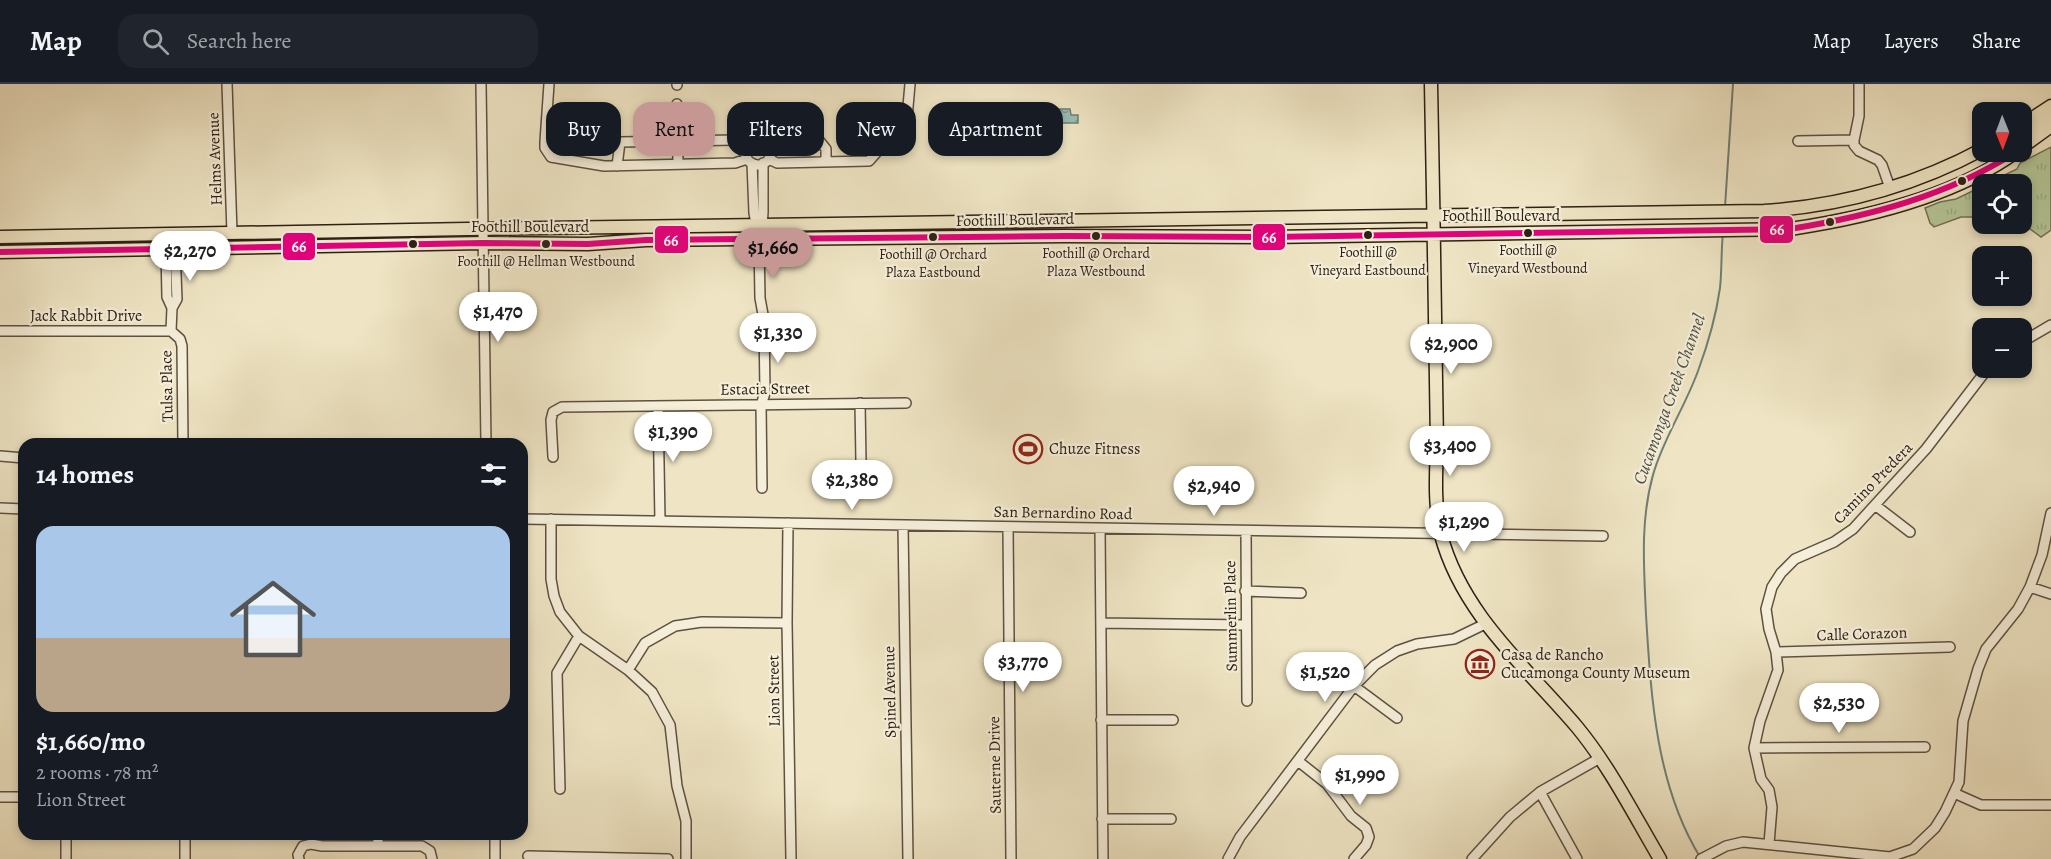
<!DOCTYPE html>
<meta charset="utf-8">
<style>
body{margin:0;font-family:Alegreya,serif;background:#20242c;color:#f1f3f6;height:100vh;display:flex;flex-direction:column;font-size:22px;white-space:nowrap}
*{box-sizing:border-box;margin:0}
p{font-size:20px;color:#9ea1a6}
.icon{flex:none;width:33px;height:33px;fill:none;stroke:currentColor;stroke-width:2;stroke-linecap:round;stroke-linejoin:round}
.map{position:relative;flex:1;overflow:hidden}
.details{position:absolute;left:18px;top:354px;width:510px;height:402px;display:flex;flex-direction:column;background:#171b24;border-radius:18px;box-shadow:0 3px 9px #0003}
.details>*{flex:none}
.guide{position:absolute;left:546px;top:18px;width:570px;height:54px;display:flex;gap:12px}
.needle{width:39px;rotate:179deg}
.controls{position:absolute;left:1972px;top:18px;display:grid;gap:12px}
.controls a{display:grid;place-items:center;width:60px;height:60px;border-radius:12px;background:#171b24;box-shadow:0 3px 9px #0003;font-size:30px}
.price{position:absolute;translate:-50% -51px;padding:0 14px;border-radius:21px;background:#fff;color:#222;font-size:20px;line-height:39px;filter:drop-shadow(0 2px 3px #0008)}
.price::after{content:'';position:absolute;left:50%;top:36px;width:18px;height:14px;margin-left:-9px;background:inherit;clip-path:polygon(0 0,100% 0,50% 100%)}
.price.on{background:#c59692;color:#111}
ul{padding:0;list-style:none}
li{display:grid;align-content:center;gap:12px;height:318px;padding:0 18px}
li span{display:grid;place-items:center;height:186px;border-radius:18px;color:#555}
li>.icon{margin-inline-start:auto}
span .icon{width:108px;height:108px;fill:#fffc;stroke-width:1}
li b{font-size:26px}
h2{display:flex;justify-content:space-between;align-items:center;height:72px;padding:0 18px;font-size:26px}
.chip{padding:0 21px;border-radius:18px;background:#171b24;box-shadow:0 3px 9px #0003;font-size:21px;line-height:54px}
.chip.on{background:#c59692;color:#111}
header{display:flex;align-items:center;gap:36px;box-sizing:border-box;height:84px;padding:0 30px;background:#171b24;border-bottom:2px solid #363941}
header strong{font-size:28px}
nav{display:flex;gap:33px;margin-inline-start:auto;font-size:21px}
.search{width:420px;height:54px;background:#20242c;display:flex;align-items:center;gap:15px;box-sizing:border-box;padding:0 21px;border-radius:18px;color:#9ea1a6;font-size:22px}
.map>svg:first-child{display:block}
</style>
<header>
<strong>Map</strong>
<div class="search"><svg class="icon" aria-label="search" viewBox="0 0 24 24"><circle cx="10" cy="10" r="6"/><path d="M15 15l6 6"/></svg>Search here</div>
<nav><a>Map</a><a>Layers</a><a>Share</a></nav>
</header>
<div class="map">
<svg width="2051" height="775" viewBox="0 0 2051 775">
<defs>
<pattern id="park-tufts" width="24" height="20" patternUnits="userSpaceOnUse" patternTransform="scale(1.5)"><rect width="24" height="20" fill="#b5c697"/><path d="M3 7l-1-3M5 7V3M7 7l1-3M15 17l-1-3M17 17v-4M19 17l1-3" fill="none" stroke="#9caa81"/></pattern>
<pattern id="water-ripples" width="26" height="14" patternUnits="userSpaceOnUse" patternTransform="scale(1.5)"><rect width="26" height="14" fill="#9abfb6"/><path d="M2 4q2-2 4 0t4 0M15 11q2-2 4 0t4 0" fill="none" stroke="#7e9b93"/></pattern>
</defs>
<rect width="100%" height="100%" fill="#efe5c4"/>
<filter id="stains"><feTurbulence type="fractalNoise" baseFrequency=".00333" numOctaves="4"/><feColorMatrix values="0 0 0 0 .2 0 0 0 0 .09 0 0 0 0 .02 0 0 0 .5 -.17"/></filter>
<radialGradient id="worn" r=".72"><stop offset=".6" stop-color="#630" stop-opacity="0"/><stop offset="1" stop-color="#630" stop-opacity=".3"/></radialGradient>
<!-- park -->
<path fill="url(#park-tufts)" stroke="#717356" stroke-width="1.5" d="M2051,63V146L2041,153L2022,139V100H1986L2017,85L2020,79Z
M1983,102V133H1961L1934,143L1930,139L1925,124L1940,118L1956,115Z"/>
<!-- water -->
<path fill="url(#water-ripples)" stroke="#6e7f76" stroke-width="1.5" d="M1052,25H1070L1071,31H1078V39H1061V34H1052Z"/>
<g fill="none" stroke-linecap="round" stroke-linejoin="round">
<!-- stream -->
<path stroke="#6e7f76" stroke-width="2" d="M1725,123L1733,0
M1700,773C1656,701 1651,613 1646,531C1644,484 1640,437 1653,391C1663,355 1685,323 1698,287C1708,260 1716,232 1720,204C1722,186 1721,167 1723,149"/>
<!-- minor casing -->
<g stroke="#5e5141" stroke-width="12">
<path id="minor" d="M227,0L232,149
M481,0L486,360
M549,0L545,58V64L551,73L604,82L735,79L747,75
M677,0V1
M1859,0V32L1854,56V61L1859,67L1878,76L1882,81L1890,104
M677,20L678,80
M745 68a13 13 0 1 1 26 0a13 13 0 1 1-26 0Z
M1798,57L1854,56
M768,60L782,55H818L826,65V78
M769,75L777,79L869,77L907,34L910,0
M752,79L754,129L759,156L760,214L764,236L765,309L761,321L762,404
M617,82L620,58L736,56H743L748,60
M762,144L763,128V79
M166,165L167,213L172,224L171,247
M172,224L177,215L175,165
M0,247H171
M171,247L180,255L182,262L183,360
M2022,258L2051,241
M860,319L861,378
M658,322L660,437
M0,372L24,374
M553,373L551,336L553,328L562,323L906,319
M1875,421L1910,448
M0,424L24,425
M522,435L1603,452
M551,435V495L554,512L560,528L579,552L628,586L652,608L670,641L677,702L686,737V775
M788,439L787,539L791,775
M903,441L908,775
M1008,443L1011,775
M1100,445L1103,775
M1246,447L1247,617
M2030,503L2051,510
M1245,507L1301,509
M1101,539L1246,541
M1776,568L1950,563
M628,586L645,559L675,542L702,538L787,539
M1354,602L1397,634
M1101,636H1173
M1754,664L1925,663
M1298,677L1327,700L1351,732L1366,744L1369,753L1366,761L1354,775
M560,705L557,589L579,552
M1540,708L1577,775
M1954,709L1981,721H2051
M0,713H24
M1102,735H1171
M66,750V775
M185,750V775
M495,750V775
M1769,760L1772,723L1769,706L1761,695L1754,664L1760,637L1778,586L1776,568L1769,545L1766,525L1772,503L1781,489L1795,475L1834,458L1853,445L1926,365L1988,284
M378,762V750
M528,772L668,775
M299,775L298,771L303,762L311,760L322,762H422L430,767L432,775
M1228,775L1240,753L1354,602L1375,581L1397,567L1417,560L1454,555L1485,540
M1472,775L1510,733L1540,708L1600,674
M1701,775L1726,762L1743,758L1890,773L1913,765L1935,744L1945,728L1959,698L1963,637L1978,585L1986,565L2018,525L2030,503L2042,471L2051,429"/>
</g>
<!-- major casing -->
<g stroke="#2d2015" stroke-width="15">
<path id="major" d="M1431,0C1433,120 1436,240 1437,360C1436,390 1434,421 1441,451C1462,530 1526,583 1577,643C1610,683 1634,731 1660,775
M2022,41L2051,22
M2022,52L2051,32
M2022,63L2051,42
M0,153L468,145L1764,127C1840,122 1916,101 1983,65
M0,168L483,159L588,160L646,156L1065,152L1265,153L1790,145C1864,134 1955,112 2016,68"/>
</g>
<!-- minor -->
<use href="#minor" stroke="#f5eed9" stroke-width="9"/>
<!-- major -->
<use href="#major" stroke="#efe5c4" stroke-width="12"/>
<!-- bus-1 casing -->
<g stroke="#f5eed9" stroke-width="10">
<path id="bus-1" d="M0,168L483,159L588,160L646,156L1065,152L1265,153L1790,145C1870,132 1947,112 2016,68"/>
</g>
<!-- bus-1 -->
<use href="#bus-1" stroke="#e5007d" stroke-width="6"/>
</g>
<!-- icons -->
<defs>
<g id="stadium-ring" transform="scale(1.5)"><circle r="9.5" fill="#f5eed9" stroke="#8f2418" stroke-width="1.5"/><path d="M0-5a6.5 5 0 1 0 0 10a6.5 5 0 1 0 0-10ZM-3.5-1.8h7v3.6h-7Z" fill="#8f2418"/></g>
<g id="museum-ring" transform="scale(1.5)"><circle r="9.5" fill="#f5eed9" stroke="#8f2418" stroke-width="1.5"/><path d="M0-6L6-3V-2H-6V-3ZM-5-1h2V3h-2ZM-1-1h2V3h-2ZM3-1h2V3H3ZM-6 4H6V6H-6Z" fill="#8f2418"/></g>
</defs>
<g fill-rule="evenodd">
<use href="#stadium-ring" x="1028" y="365"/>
<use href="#museum-ring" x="1480" y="580"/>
</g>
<!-- markers -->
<g fill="#2d2015" stroke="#f5eed9" stroke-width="2">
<circle cx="1962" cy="97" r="5"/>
<circle cx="1830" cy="138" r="5"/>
<circle cx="1528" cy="149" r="5"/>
<circle cx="1368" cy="151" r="5"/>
<circle cx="1096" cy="152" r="5"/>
<circle cx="933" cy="153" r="5"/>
<circle cx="413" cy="160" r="5"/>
<circle cx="546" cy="160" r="5"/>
</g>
<g text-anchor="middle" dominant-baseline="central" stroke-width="4.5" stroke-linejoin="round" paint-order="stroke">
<!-- bus labels -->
<g font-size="14" fill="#2d2015" stroke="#f5eed9">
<text x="1528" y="166">Foothill @<tspan x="1528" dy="18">Vineyard Westbound</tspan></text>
<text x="1368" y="168">Foothill @<tspan x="1368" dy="18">Vineyard Eastbound</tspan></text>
<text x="1096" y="169">Foothill @ Orchard<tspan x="1096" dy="18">Plaza Westbound</tspan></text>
<text x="933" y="170">Foothill @ Orchard<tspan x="933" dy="18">Plaza Eastbound</tspan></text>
<text x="546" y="177">Foothill @ Hellman Westbound</text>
</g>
<!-- street labels -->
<g font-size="16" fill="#2d2015" stroke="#f5eed9">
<text transform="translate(215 75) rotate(-92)">Helms Avenue</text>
<text x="1501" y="132">Foothill Boulevard</text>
<text transform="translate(1015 136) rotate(-1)">Foothill Boulevard</text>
<text x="530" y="143">Foothill Boulevard</text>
<text x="86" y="232">Jack Rabbit Drive</text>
<text transform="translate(167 302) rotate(-91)">Tulsa Place</text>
<text transform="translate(765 305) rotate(-1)">Estacia Street</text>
<text transform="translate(1873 399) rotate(-46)">Camino Predera</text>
<text transform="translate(1063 429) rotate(1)">San Bernardino Road</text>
<text transform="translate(1231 532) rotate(-91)">Summerlin Place</text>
<text transform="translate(1862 550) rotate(-2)">Calle Corazon</text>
<text transform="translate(774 607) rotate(-91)">Lion Street</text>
<text transform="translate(890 608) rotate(-91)">Spinel Avenue</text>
<text transform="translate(995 681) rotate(-91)">Sauterne Drive</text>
</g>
<!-- poi labels -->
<g font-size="16" fill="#2d2015" stroke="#f5eed9" text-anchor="start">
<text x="1049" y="365">Chuze Fitness</text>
<text x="1501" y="571">Casa de Rancho<tspan x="1501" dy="18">Cucamonga County Museum</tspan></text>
</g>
<!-- water labels -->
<g font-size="18" font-style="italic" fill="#4e5045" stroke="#f5eed9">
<text transform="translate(1669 315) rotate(-70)">Cucamonga Creek Channel</text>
</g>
</g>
<g stroke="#f5eed9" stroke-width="2">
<rect x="1759" y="131" width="35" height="29" rx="6" fill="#e5007d"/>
<rect x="1252" y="139" width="34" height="28" rx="6" fill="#e5007d"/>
<rect x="654" y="141" width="35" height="29" rx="6" fill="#e5007d"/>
<rect x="282" y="148" width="34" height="29" rx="6" fill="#e5007d"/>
</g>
<g font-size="16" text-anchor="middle" font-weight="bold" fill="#fff">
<text x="1777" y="151">66</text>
<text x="1269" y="159">66</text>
<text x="671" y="162">66</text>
<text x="299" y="168">66</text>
</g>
<rect width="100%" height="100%" filter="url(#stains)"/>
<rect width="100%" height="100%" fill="url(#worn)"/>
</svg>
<div class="controls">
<a><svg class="needle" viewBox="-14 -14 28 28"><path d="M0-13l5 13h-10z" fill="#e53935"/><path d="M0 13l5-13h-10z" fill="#9ea1a6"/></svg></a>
<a><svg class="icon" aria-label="locate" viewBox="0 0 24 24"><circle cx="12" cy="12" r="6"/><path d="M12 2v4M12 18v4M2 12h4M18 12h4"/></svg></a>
<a>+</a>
<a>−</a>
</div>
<b class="price on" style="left:773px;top:195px">$1,660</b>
<b class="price" style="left:190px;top:198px">$2,270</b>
<b class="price" style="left:498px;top:259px">$1,470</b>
<b class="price" style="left:778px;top:280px">$1,330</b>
<b class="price" style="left:1451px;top:291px">$2,900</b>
<b class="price" style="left:673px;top:379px">$1,390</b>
<b class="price" style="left:1450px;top:393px">$3,400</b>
<b class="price" style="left:852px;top:427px">$2,380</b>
<b class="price" style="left:1214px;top:433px">$2,940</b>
<b class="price" style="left:1464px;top:469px">$1,290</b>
<b class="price" style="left:1023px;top:609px">$3,770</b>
<b class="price" style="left:1325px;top:619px">$1,520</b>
<b class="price" style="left:1839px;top:650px">$2,530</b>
<b class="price" style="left:1360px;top:722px">$1,990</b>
<div class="guide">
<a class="chip">Buy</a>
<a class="chip on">Rent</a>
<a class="chip">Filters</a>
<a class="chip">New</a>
<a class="chip">Apartment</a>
</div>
<section class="details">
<h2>14 homes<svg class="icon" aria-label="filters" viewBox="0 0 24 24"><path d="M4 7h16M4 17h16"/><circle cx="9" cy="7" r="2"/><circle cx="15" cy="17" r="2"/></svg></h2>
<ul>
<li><span style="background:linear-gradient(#a9c7e8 60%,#b9a48a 0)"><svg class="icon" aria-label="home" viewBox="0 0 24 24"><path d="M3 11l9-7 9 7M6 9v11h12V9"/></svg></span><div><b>$1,660/mo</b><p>2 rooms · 78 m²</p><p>Lion Street</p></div></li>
</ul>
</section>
</div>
